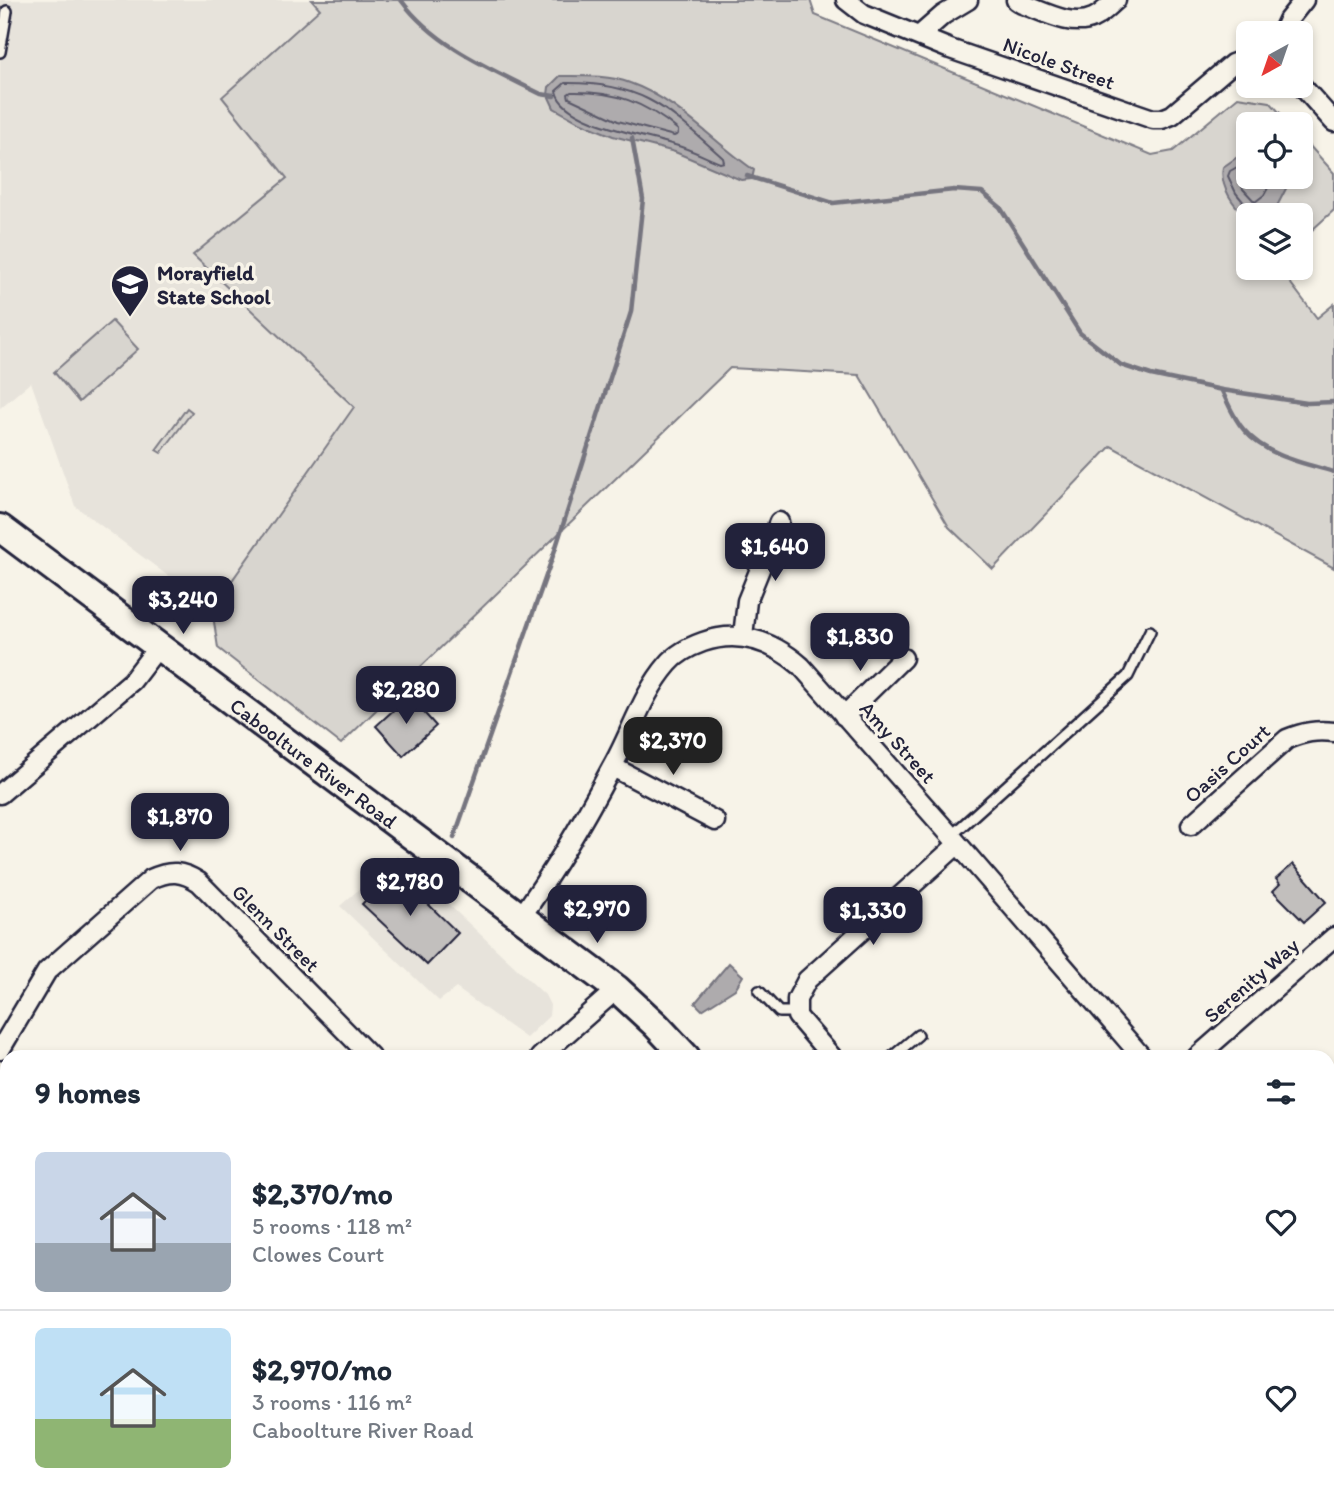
<!DOCTYPE html>
<meta charset="utf-8">
<style>
body{margin:0;font-family:Itim,sans-serif;background:#f6f6f7;color:#1f2937;height:100vh;display:flex;flex-direction:column;font-size:26px;white-space:nowrap}
*{box-sizing:border-box;margin:0}
p{font-size:23px;color:#747a83}
.icon{flex:none;width:38px;height:38px;fill:none;stroke:currentColor;stroke-width:2;stroke-linecap:round;stroke-linejoin:round}
.map{position:relative;flex:1;overflow:hidden}
.sheet{position:absolute;left:0px;top:1050px;width:1335px;height:448px;display:flex;flex-direction:column;background:#fff;border-radius:21px 21px 0 0;box-shadow:0 4px 10px #0003}
.sheet>*{flex:none}
.needle{width:46px;rotate:220deg}
.tools{position:absolute;left:1236px;top:21px;display:grid;gap:14px}
.tools a{display:grid;place-items:center;width:77px;height:77px;border-radius:10px;background:#fff;box-shadow:0 4px 10px #0003;font-size:35px}
.price{position:absolute;translate:-50% -60px;padding:0 16px;border-radius:14px;background:#22223b;color:#fff;font-size:23px;line-height:46px;filter:drop-shadow(0 2px 4px #0008)}
.price::after{content:'';position:absolute;left:50%;top:42px;width:21px;height:16px;margin-left:-10px;background:inherit;clip-path:polygon(0 0,100% 0,50% 100%)}
.price.selected{background:#222;color:#fff}
ul{padding:0;list-style:none}
li{display:flex;align-items:center;gap:21px;height:175px;padding:0 35px}
li+li{border-top:2px solid #e0e1e3}
li span{display:grid;place-items:center;flex:none;width:196px;height:140px;border-radius:10px;color:#555}
li>.icon{margin-inline-start:auto}
span .icon{width:84px;height:84px;fill:#fffc;stroke-width:1}
li b{font-size:30px}
h2{display:flex;justify-content:space-between;align-items:center;height:84px;padding:0 35px;font-size:30px}
.map>svg:first-child{display:block}
</style>
<div class="map">
<svg width="1334" height="1498" viewBox="0 0 1334 1498">
<rect width="100%" height="100%" fill="#f7f3e8"/>
<filter id="ink" filterUnits="userSpaceOnUse"><feTurbulence type="fractalNoise" baseFrequency=".0143" numOctaves="2"/><feDisplacementMap in="SourceGraphic" scale="14" xChannelSelector="R" yChannelSelector="G"/><feConvolveMatrix kernelMatrix="1 2 1 2 8 2 1 2 1" color-interpolation-filters="sRGB"/></filter>
<g filter="url(#ink)">
<!-- built -->
<path fill="#e7e3db" d="M0,0H312L320,9L222,97L288,178L193,255L354,407L212,609L75,506L31,382L0,408Z
M397,856L545,995L550,1005L549,1016L526,1038L456,988L439,1001L340,906Z"/>
<!-- green -->
<path fill="#d8d5cf" stroke="#7d7c85" stroke-width="2" d="M312,0H810L815,15L1152,155L1173,151L1238,97L1270,102L1290,124H1248V177H1300V135L1334,173V210L1300,241V215H1248V268H1279L1317,318L1334,304V568L1111,446L993,569L949,527L859,375L730,368L341,744L218,648L212,609L354,407L193,255L287,178L222,97L320,9Z
M112,321L138,349L79,402L54,372Z
M187,408L192,412L161,453L156,450Z"/>
<!-- water -->
<path fill="#aeabad" stroke="#76747f" stroke-width="2" d="M560,76C583,76 609,75 630,83C678,100 713,142 754,170L752,179L741,180L675,152L613,136L579,122L554,108L548,95L549,87Z
M1248,154V177H1292L1277,206L1265,215H1248V218C1234,207 1219,186 1223,167L1239,156Z
M729,963L743,976L735,989L702,1010L695,1003Z"/>
<g fill="none" stroke-linecap="round" stroke-linejoin="round">
<!-- shore -->
<path stroke="#5a5969" stroke-width="2" d="M565,83C643,82 668,109 723,158L724,162L720,163C705,157 690,149 675,145C647,136 562,123 556,91Z
M571,92C614,91 645,102 678,130V134L674,136L618,121L569,98L568,94Z
M1248,161L1230,171L1228,176L1236,193L1254,215
M1248,170L1240,175L1239,178L1243,189L1255,202L1264,195L1274,177"/>
<!-- stream -->
<path stroke="#76747f" stroke-width="4.5" d="M401,0C436,47 491,69 541,94L554,96
M747,176L833,203L954,190L982,192L1000,207L1080,333L1121,365L1151,375L1222,390L1307,403L1334,402
M1222,391C1228,403 1234,419 1244,430C1266,456 1303,463 1334,472
M454,838L555,550L631,312L643,199L632,138"/>
</g>
<!-- building -->
<path fill="#c2bfbd" stroke="#22223b" stroke-width="2" d="M409,696L436,726L403,756L376,726Z
M1293,864L1326,902L1304,922L1273,891L1280,884L1276,879Z
M394,871L458,933L427,965L362,904Z"/>
<g fill="none" stroke-linecap="round" stroke-linejoin="round">
<!-- service casing -->
<g stroke="#22223b" stroke-width="14">
<path id="service" d="M0,52L7,11
M951,836L1128,676L1150,631
M759,991L779,1012H797
M892,1057L918,1035
M855,1498L863,1491"/>
</g>
<!-- minor casing -->
<g stroke="#22223b" stroke-width="23">
<path id="minor" d="M846,0L864,14L950,49L1153,119H1162L1172,115L1232,64L1248,58
M1016,0L1022,4C1042,11 1072,28 1093,18C1102,14 1109,6 1116,0
M1282,33L1288,20L1304,0
M919,36L943,15L968,0
M1300,84L1334,122
M743,636L747,601L779,522
M844,716L903,658
M613,767L715,821
M0,794L132,681L158,647
M1191,825L1287,739C1304,732 1316,730 1334,732
M520,918C553,873 586,816 612,767C631,734 642,694 668,664C677,653 689,647 703,642C740,629 773,642 801,666L951,836L1142,1057
M0,1050L47,971L151,879C170,870 182,871 199,882L371,1057
M540,1057L617,989
M832,1057L797,1016V999L807,980L958,844
M1197,1057L1334,937
M1328,1276L1334,1283
M1328,1462L1334,1457
M124,1491L135,1498
M105,1498L109,1491
M1286,1498L1294,1491"/>
</g>
<!-- secondary casing -->
<g stroke="#22223b" stroke-width="32">
<g id="secondary">
<path id="s1" d="M0,528L617,989L656,1025L686,1057"/>
<path d="M1062,1491L1068,1498"/>
</g>
</g>
<!-- service -->
<use href="#service" stroke="#f7f3e8" stroke-width="9"/>
<!-- minor -->
<use href="#minor" stroke="#f7f3e8" stroke-width="18"/>
<!-- secondary -->
<use href="#secondary" stroke="#f7f3e8" stroke-width="26"/>
</g>
</g>
<!-- icons -->
<defs>
<g id="school-pin" transform="scale(2.0125)"><path d="M0 17L-7.5 6A9.5 9.5 0 1 1 7.5 6Z" fill="#22223b" stroke="#f7f3e8"/><path d="M0-5L7-2L0 1L-7-2ZM-4 1L0 2.5L4 1V4Q0 6-4 4Z" fill="#fff"/></g>
</defs>
<g fill-rule="evenodd">
<use href="#school-pin" x="130" y="284"/>
</g>
<g text-anchor="middle" dominant-baseline="central" stroke-width="7" stroke-linejoin="round" paint-order="stroke">
<!-- street labels -->
<g font-size="21" fill="#22223b" stroke="#f7f3e8">
<text transform="translate(1059 63) rotate(20)">Nicole Street</text>
<text transform="translate(898 742) rotate(48)">Amy Street</text>
<text stroke="none"><textPath href="#s1" startOffset="392">Caboolture River Road</textPath></text>
<text transform="translate(1227 763) rotate(-42)">Oasis Court</text>
<text transform="translate(276 928) rotate(45)">Glenn Street</text>
<text transform="translate(1251 980) rotate(-41)">Serenity Way</text>
</g>
<!-- poi labels -->
<g font-size="21" font-weight="bold" fill="#22223b" stroke="#f7f3e8" text-anchor="start">
<text x="157" y="272">Morayfield<tspan x="157" dy="24">State School</tspan></text>
</g>
</g>
</svg>
<div class="tools">
<a><svg class="needle" viewBox="-14 -14 28 28"><path d="M0-13l5 13h-10z" fill="#e53935"/><path d="M0 13l5-13h-10z" fill="#747a83"/></svg></a>
<a><svg class="icon" aria-label="locate" viewBox="0 0 24 24"><circle cx="12" cy="12" r="6"/><path d="M12 2v4M12 18v4M2 12h4M18 12h4"/></svg></a>
<a><svg class="icon" aria-label="layers" viewBox="0 0 24 24"><path d="M12 4l9 5-9 5-9-5zM3 14l9 5 9-5"/></svg></a>
</div>
<b class="price" style="left:775px;top:583px">$1,640</b>
<b class="price" style="left:183px;top:636px">$3,240</b>
<b class="price" style="left:860px;top:673px">$1,830</b>
<b class="price" style="left:406px;top:726px">$2,280</b>
<b class="price selected" style="left:673px;top:777px">$2,370</b>
<b class="price" style="left:180px;top:853px">$1,870</b>
<b class="price" style="left:410px;top:918px">$2,780</b>
<b class="price" style="left:597px;top:945px">$2,970</b>
<b class="price" style="left:873px;top:947px">$1,330</b>
<section class="sheet">
<h2>9 homes<svg class="icon" aria-label="filters" viewBox="0 0 24 24"><path d="M4 7h16M4 17h16"/><circle cx="9" cy="7" r="2"/><circle cx="15" cy="17" r="2"/></svg></h2>
<ul>
<li><span style="background:linear-gradient(#c9d6e8 65%,#9aa5b1 0)"><svg class="icon" aria-label="home" viewBox="0 0 24 24"><path d="M3 11l9-7 9 7M6 9v11h12V9"/></svg></span><div><b>$2,370/mo</b><p>5 rooms · 118 m²</p><p>Clowes Court</p></div><svg class="icon" aria-label="heart" viewBox="0 0 24 24"><path d="M12 20l-8-8c-3-5 5-10 8-4 3-6 11-1 8 4z"/></svg></li>
<li><span style="background:linear-gradient(#bfe0f5 65%,#8fb573 0)"><svg class="icon" aria-label="home" viewBox="0 0 24 24"><path d="M3 11l9-7 9 7M6 9v11h12V9"/></svg></span><div><b>$2,970/mo</b><p>3 rooms · 116 m²</p><p>Caboolture River Road</p></div><svg class="icon" aria-label="heart" viewBox="0 0 24 24"><path d="M12 20l-8-8c-3-5 5-10 8-4 3-6 11-1 8 4z"/></svg></li>
</ul>
</section>
</div>
